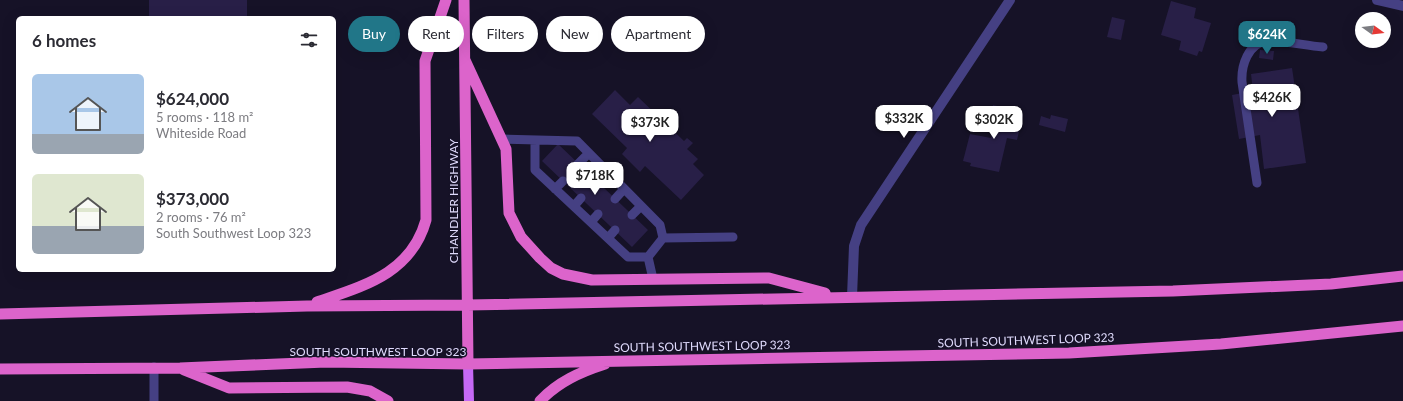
<!DOCTYPE html>
<meta charset="utf-8">
<style>
body{margin:0;font-family:Lato,sans-serif;background:#f7f7f7;color:#2b2b33;height:100vh;display:flex;flex-direction:column;font-size:15px;white-space:nowrap}
*{box-sizing:border-box;margin:0}
p{font-size:13px;color:#7c7c81}
.icon{flex:none;width:22px;height:22px;fill:none;stroke:currentColor;stroke-width:2;stroke-linecap:round;stroke-linejoin:round}
.map{position:relative;flex:1;overflow:hidden}
.drawer{position:absolute;left:16px;top:16px;width:320px;height:256px;display:flex;flex-direction:column;background:#fff;border-radius:6px;box-shadow:0 4px 16px #0002}
.drawer>*{flex:none}
.top-card{position:absolute;left:348px;top:16px;width:380px;height:36px;display:flex;gap:8px}
.needle{width:26px;rotate:105deg}
.buttons{position:absolute;left:1355px;top:12px;display:grid;gap:8px}
.buttons a{display:grid;place-items:center;width:36px;height:36px;border-radius:50%;background:#fff;box-shadow:0 4px 16px #0002;font-size:20px}
.price{position:absolute;translate:-50% -34px;padding:0 9px;border-radius:8px;background:#fff;color:#222;font-size:13px;line-height:26px;filter:drop-shadow(0 1px 2px #0008)}
.price::after{content:'';position:absolute;left:50%;top:24px;width:12px;height:9px;margin-left:-6px;background:inherit;clip-path:polygon(0 0,100% 0,50% 100%)}
.price.current{background:#217688;color:#fff}
ul{padding:0;list-style:none}
li{display:flex;align-items:center;gap:12px;height:100px;padding:0 16px}
li span{display:grid;place-items:center;flex:none;width:112px;height:80px;border-radius:6px;color:#555}
li>.icon{margin-inline-start:auto}
span .icon{width:48px;height:48px;fill:#fffc;stroke-width:1}
li b{font-size:17px}
h2{display:flex;justify-content:space-between;align-items:center;height:48px;padding:0 16px;font-size:17px}
.pill{padding:0 14px;border-radius:18px;background:#fff;box-shadow:0 4px 16px #0002;font-size:14px;line-height:36px}
.pill.current{background:#217688;color:#fff}
.map>svg:first-child{display:block}
</style>
<div class="map">
<svg width="1403" height="401" viewBox="0 0 1403 401">
<rect width="100%" height="100%" fill="#161227"/>
<!-- building -->
<path fill="#281f47" d="M149,0H247V18H149Z
M1171,1L1196,8L1194,18L1211,23L1202,52L1199,51L1197,56L1179,50L1181,41L1161,35Z
M1112,17L1125,20L1121,40L1107,37Z
M1260,50L1274,51L1273,60L1259,58Z
M1292,68L1306,163L1264,169L1260,135L1239,139L1232,95L1253,91L1251,74Z
M615,90L630,105L638,97L684,141L687,138L693,143L687,149L698,159L693,164L704,175L681,200L645,166L640,172L622,154L627,148L592,114Z
M993,105L1014,110L1013,113L1023,115L1017,140L1007,138L999,172L970,166L971,163L963,161L970,134L991,138L994,124L989,123Z
M1051,115L1068,119L1065,132L1039,125L1041,116L1050,119Z
M558,144L648,230L632,247L542,161Z"/>
<g fill="none" stroke-linecap="round" stroke-linejoin="round">
<!-- service -->
<path stroke="#454083" stroke-width="9" d="M502,139L577,141L660,225L663,238L648,257L653,279
M535,141V170L628,257H648
M578,164L589,153
M598,182L608,172
M1257,183L1242,82C1241,66 1248,43 1267,41C1284,40 1306,46 1323,47
M555,189L563,181
M615,199L624,189
M574,206L581,198
M632,215L641,206
M591,222L598,214
M608,238L615,230
M663,238L733,237
M154,367V401"/>
<!-- minor -->
<path stroke="#454083" stroke-width="10" d="M1377,0L1403,6
M852,297L854,246L861,225L1010,0"/>
<!-- primary -->
<path stroke="#c569f5" stroke-width="10" d="M468,364L469,401"/>
<!-- trunk -->
<path stroke="#dc64cb" stroke-width="11" d="M464,0L468,364
M465,60L506,149L509,213L521,237L540,258L551,268L563,274L592,280L769,278L825,293
M317,302C363,286 411,274 426,220L425,61L446,0
M0,314L307,306L467,305L1173,291L1331,284L1403,276
M0,369L180,368L326,362L468,364L1069,353L1221,344L1403,326
M184,370L229,388L347,387L370,391L388,401
M540,401C558,382 580,372 605,364"/>
</g>
<g text-anchor="middle" dominant-baseline="central" stroke-width="3" stroke-linejoin="round" paint-order="stroke">
<!-- street labels -->
<g font-size="12" fill="#dfdafc" stroke="#161227">
<text transform="translate(453 201) rotate(-90)">CHANDLER HIGHWAY</text>
<text transform="translate(1026 340) rotate(-2)">SOUTH SOUTHWEST LOOP 323</text>
<text transform="translate(702 346) rotate(-1)">SOUTH SOUTHWEST LOOP 323</text>
<text x="378" y="351">SOUTH SOUTHWEST LOOP 323</text>
</g>
</g>
</svg>
<div class="buttons">
<a><svg class="needle" viewBox="-14 -14 28 28"><path d="M0-13l5 13h-10z" fill="#e53935"/><path d="M0 13l5-13h-10z" fill="#7c7c81"/></svg></a>
</div>
<b class="price current" style="left:1267px;top:55px">$624K</b>
<b class="price" style="left:1272px;top:118px">$426K</b>
<b class="price" style="left:904px;top:139px">$332K</b>
<b class="price" style="left:994px;top:140px">$302K</b>
<b class="price" style="left:650px;top:143px">$373K</b>
<b class="price" style="left:595px;top:196px">$718K</b>
<div class="top-card">
<a class="pill current">Buy</a>
<a class="pill">Rent</a>
<a class="pill">Filters</a>
<a class="pill">New</a>
<a class="pill">Apartment</a>
</div>
<section class="drawer">
<h2>6 homes<svg class="icon" aria-label="filters" viewBox="0 0 24 24"><path d="M4 7h16M4 17h16"/><circle cx="9" cy="7" r="2"/><circle cx="15" cy="17" r="2"/></svg></h2>
<ul>
<li><span style="background:linear-gradient(#a9c7e8 75%,#9aa5b1 0)"><svg class="icon" aria-label="home" viewBox="0 0 24 24"><path d="M3 11l9-7 9 7M6 9v11h12V9"/></svg></span><div><b>$624,000</b><p>5 rooms · 118 m²</p><p>Whiteside Road</p></div></li>
<li><span style="background:linear-gradient(#dfe7d0 65%,#9aa5b1 0)"><svg class="icon" aria-label="home" viewBox="0 0 24 24"><path d="M3 11l9-7 9 7M6 9v11h12V9"/></svg></span><div><b>$373,000</b><p>2 rooms · 76 m²</p><p>South Southwest Loop 323</p></div></li>
</ul>
</section>
</div>
